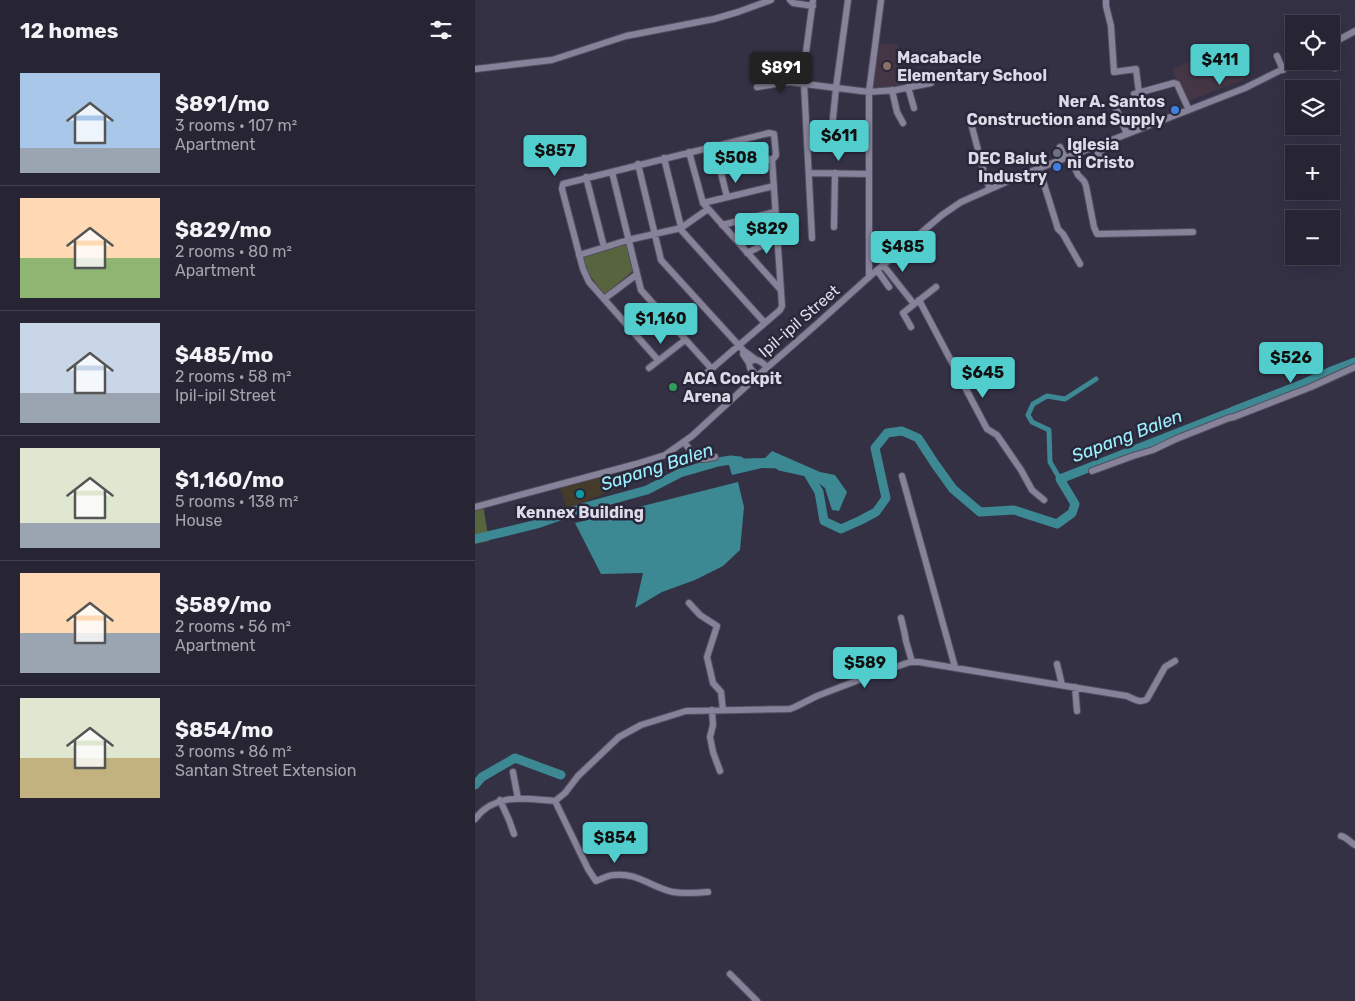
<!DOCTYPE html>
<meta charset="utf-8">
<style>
body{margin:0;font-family:Rubik,sans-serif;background:#333140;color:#f1f3f6;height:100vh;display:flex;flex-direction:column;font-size:19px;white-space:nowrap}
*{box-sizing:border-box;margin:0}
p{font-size:16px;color:#a4a5ac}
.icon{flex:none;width:28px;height:28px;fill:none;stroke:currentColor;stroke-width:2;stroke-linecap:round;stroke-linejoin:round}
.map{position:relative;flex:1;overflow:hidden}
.panel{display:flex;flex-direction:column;background:#272534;width:475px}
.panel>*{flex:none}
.fabs{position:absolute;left:810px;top:15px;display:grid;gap:10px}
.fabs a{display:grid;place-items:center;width:55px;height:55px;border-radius:0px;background:#272534;box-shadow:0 5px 20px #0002,0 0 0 1px #43424f;font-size:25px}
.price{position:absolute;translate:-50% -42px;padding:0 11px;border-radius:5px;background:#52cdce;color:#111;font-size:16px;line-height:32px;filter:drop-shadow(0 1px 2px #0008)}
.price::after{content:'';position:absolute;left:50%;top:30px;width:15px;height:11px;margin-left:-8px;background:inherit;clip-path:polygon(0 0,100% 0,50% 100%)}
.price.on{background:#222;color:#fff}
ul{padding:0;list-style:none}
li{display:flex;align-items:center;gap:15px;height:125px;padding:0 20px}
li+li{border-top:1px solid #43424f}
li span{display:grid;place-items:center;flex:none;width:140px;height:100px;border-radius:0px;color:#555}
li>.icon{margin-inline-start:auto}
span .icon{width:60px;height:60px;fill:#fffc;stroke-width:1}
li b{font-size:21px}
h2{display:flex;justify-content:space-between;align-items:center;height:60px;padding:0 20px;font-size:21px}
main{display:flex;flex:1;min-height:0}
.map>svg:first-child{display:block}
</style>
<main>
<section class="panel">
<h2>12 homes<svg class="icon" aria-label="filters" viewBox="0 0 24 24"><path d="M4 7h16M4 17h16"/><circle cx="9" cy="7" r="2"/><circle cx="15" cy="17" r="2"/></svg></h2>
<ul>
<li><span style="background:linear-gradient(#a9c7e8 75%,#9aa5b1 0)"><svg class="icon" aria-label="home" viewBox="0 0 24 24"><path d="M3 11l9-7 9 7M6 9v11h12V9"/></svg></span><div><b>$891/mo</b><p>3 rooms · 107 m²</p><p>Apartment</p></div></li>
<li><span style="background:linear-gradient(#ffd9b3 60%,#8fb573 0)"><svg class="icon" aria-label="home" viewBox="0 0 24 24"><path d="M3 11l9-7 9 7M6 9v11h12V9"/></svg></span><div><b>$829/mo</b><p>2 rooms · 80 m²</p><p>Apartment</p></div></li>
<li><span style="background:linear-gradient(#c9d6e8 70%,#9aa5b1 0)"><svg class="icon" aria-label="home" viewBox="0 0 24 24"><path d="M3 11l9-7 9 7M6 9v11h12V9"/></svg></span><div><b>$485/mo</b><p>2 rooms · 58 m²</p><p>Ipil-ipil Street</p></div></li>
<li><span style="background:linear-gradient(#dfe7d0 75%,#9aa5b1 0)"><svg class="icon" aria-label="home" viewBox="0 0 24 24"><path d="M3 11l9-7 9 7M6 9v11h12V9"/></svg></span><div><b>$1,160/mo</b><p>5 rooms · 138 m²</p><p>House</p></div></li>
<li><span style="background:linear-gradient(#ffd9b3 60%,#9aa5b1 0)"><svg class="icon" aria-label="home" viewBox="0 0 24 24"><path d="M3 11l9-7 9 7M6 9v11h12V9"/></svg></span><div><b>$589/mo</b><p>2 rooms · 56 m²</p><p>Apartment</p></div></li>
<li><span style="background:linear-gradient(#dfe7d0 60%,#c2b280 0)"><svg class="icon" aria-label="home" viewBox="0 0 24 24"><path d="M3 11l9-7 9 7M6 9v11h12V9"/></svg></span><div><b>$854/mo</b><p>3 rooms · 86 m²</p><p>Santan Street Extension</p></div></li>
</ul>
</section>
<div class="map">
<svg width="880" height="1001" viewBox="0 0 880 1001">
<rect width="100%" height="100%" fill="#343145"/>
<!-- commercial -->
<path fill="#443b2a" d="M141,473L146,487L92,509L85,488Z"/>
<!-- education -->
<path fill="#443644" d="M422,43L427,86L397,89L402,45Z
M757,45L770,79L711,102L697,69Z"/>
<!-- green -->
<path fill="#58643e" d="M152,243L158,271L129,295L114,274L107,256Z
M8,505L14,541L0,544V507Z"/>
<!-- water -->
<path fill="#3c8893" d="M297,451L345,472L360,475L372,492L364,511L357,510L350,488L325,469L287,468L257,475L252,459L290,458Z
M263,482L269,507L265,550L248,566L220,580L187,592L160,608L168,573L126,574L100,523Z"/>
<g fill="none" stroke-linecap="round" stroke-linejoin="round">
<!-- stream -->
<path stroke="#3c8893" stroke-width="1" d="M600,504L601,503"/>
<!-- canal -->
<path stroke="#3c8893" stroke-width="5" d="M585,479L575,462L574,430L557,422L553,415L558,404L572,396L590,399L621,379"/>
<!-- river -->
<path stroke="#3c8893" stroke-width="9" d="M758,411L825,385L854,372L880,362
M305,466L332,472L344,492L349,521L366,529L386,520L401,512L411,498L400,448L412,433L427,431L443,438L460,464L478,489L505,512L539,510L582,524L597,513L600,504L585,479L756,412
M0,539L62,524L110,507L172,490L205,473L243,462L256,460L265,461
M0,785L7,777L40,758L86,775"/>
<!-- minor casing -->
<g stroke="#524f60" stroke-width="8">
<path id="minor" d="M315,0L318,3L338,6
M631,0V6L636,26L639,72L661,69L664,93
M856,44L880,31
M802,56L808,70
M856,61L860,68
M0,69L77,60L151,36L239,19L263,12L296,0
M282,87L314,82L394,92L421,90L456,83
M433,87L439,108
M417,90L422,112L428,123
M659,94L699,83L702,84L714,110
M637,99L652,134
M496,123L510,177L515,189
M239,145L252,197
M625,145L627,150L623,153L627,166
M585,147L590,158
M355,148L361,88L373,0
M214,152L228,203L305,289
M595,157L603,175L609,181L611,186L619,227L622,234L718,232
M189,158L207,231L289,322
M163,164L186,260L269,351
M564,168L583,229L588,234L605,264
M246,171L297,159
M137,172L166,290L236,368
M334,173L393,174
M111,177L129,247
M228,203L299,186
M247,225L300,212
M359,227L360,173
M337,238L329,83V67L338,0
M272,253L302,238
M104,255L153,240L206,228L233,209
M408,265L439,304
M402,270L414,287
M161,275L129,299L183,360
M394,277V92L406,0
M129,299L114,282L108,269L87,189L88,184L294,133L299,134L301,155L299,158L297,159L307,306L305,310L227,377
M444,300L512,429L522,435L546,470L557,490L569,500
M436,327L428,313L461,287
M274,363L268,354L269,351L280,359
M174,368L210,340
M282,376L275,368L274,363C280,356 287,362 292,367
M209,442L222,459H229L240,457
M617,471L658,456L678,450L701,439L754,418L759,417L836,387L880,367
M427,476L480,667
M0,507L161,464L190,455L217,436L280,378L342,324L394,277L467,215L486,202L547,175L770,88L824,61
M214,603L225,615L242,626L232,657L238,683L246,692L248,710
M426,618L430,635L431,641L437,662
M582,664L587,685
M600,687L602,711
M237,710L238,725L235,737L238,752L245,771
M38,772L43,799
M25,800L34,820L39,834
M80,801L90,793L103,776L144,737L166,725L211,711L315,709L320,707L342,696L389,678L435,662H444L652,696C659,699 666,704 672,699L690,667L700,661
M80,801L113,869L121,881C127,879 133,875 139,875C161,872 178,888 198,892C209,894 222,893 233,892
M0,819C20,792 51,799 80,801
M866,836C872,837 874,842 880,845
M255,974L282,1001"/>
</g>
<!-- minor -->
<use href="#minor" stroke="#868299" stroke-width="6"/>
</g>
<!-- markers -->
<circle fill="#8d6e63" stroke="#2a273a" stroke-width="2" cx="412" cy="66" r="5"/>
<g fill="#3f7fe0" stroke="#2a273a" stroke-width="2">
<circle cx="700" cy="110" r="5"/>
<circle cx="582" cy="167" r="5"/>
</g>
<circle fill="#6b7280" stroke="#2a273a" stroke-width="2" cx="582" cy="153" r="5"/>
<circle fill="#2e9e5b" stroke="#2a273a" stroke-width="2" cx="198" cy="387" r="5"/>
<circle fill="#0f9aa8" stroke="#2a273a" stroke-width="2" cx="105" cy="494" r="5"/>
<g text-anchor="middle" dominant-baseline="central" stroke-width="5" stroke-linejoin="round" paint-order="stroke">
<!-- poi labels -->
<g font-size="16" font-weight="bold" fill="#dcdbe7" stroke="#2a273a" text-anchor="start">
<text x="422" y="57">Macabacle<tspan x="422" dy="18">Elementary School</tspan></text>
<text x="690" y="101" text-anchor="end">Ner A. Santos<tspan x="690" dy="18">Construction and Supply</tspan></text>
<text x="592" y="144">Iglesia<tspan x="592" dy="18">ni Cristo</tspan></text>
<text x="572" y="158" text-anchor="end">DEC Balut<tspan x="572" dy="18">Industry</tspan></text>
<text x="208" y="378">ACA Cockpit<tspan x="208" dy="18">Arena</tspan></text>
<text x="105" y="512" text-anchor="middle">Kennex Building</text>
</g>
<!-- street labels -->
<g font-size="16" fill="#dcdbe7" stroke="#2a273a">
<text transform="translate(324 321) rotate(-41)">Ipil-ipil Street</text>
</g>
<!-- water labels -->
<g font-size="18" font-style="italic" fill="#9bf2ff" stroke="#2a273a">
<text transform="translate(652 436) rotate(-21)">Sapang Balen</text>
<text transform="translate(182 467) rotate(-18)">Sapang Balen</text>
</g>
</g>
</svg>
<div class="fabs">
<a><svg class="icon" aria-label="locate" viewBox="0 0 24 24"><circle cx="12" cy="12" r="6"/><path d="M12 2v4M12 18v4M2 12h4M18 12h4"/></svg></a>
<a><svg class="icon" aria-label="layers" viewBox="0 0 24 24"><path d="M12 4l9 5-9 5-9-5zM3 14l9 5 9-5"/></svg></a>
<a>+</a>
<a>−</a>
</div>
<b class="price" style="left:745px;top:86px">$411</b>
<b class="price on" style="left:306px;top:94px">$891</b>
<b class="price" style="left:364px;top:162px">$611</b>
<b class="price" style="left:80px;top:177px">$857</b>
<b class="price" style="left:261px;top:184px">$508</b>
<b class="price" style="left:292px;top:255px">$829</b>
<b class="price" style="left:428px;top:273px">$485</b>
<b class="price" style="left:186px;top:345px">$1,160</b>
<b class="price" style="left:816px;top:384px">$526</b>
<b class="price" style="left:508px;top:399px">$645</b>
<b class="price" style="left:390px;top:689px">$589</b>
<b class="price" style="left:140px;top:864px">$854</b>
</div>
</main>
